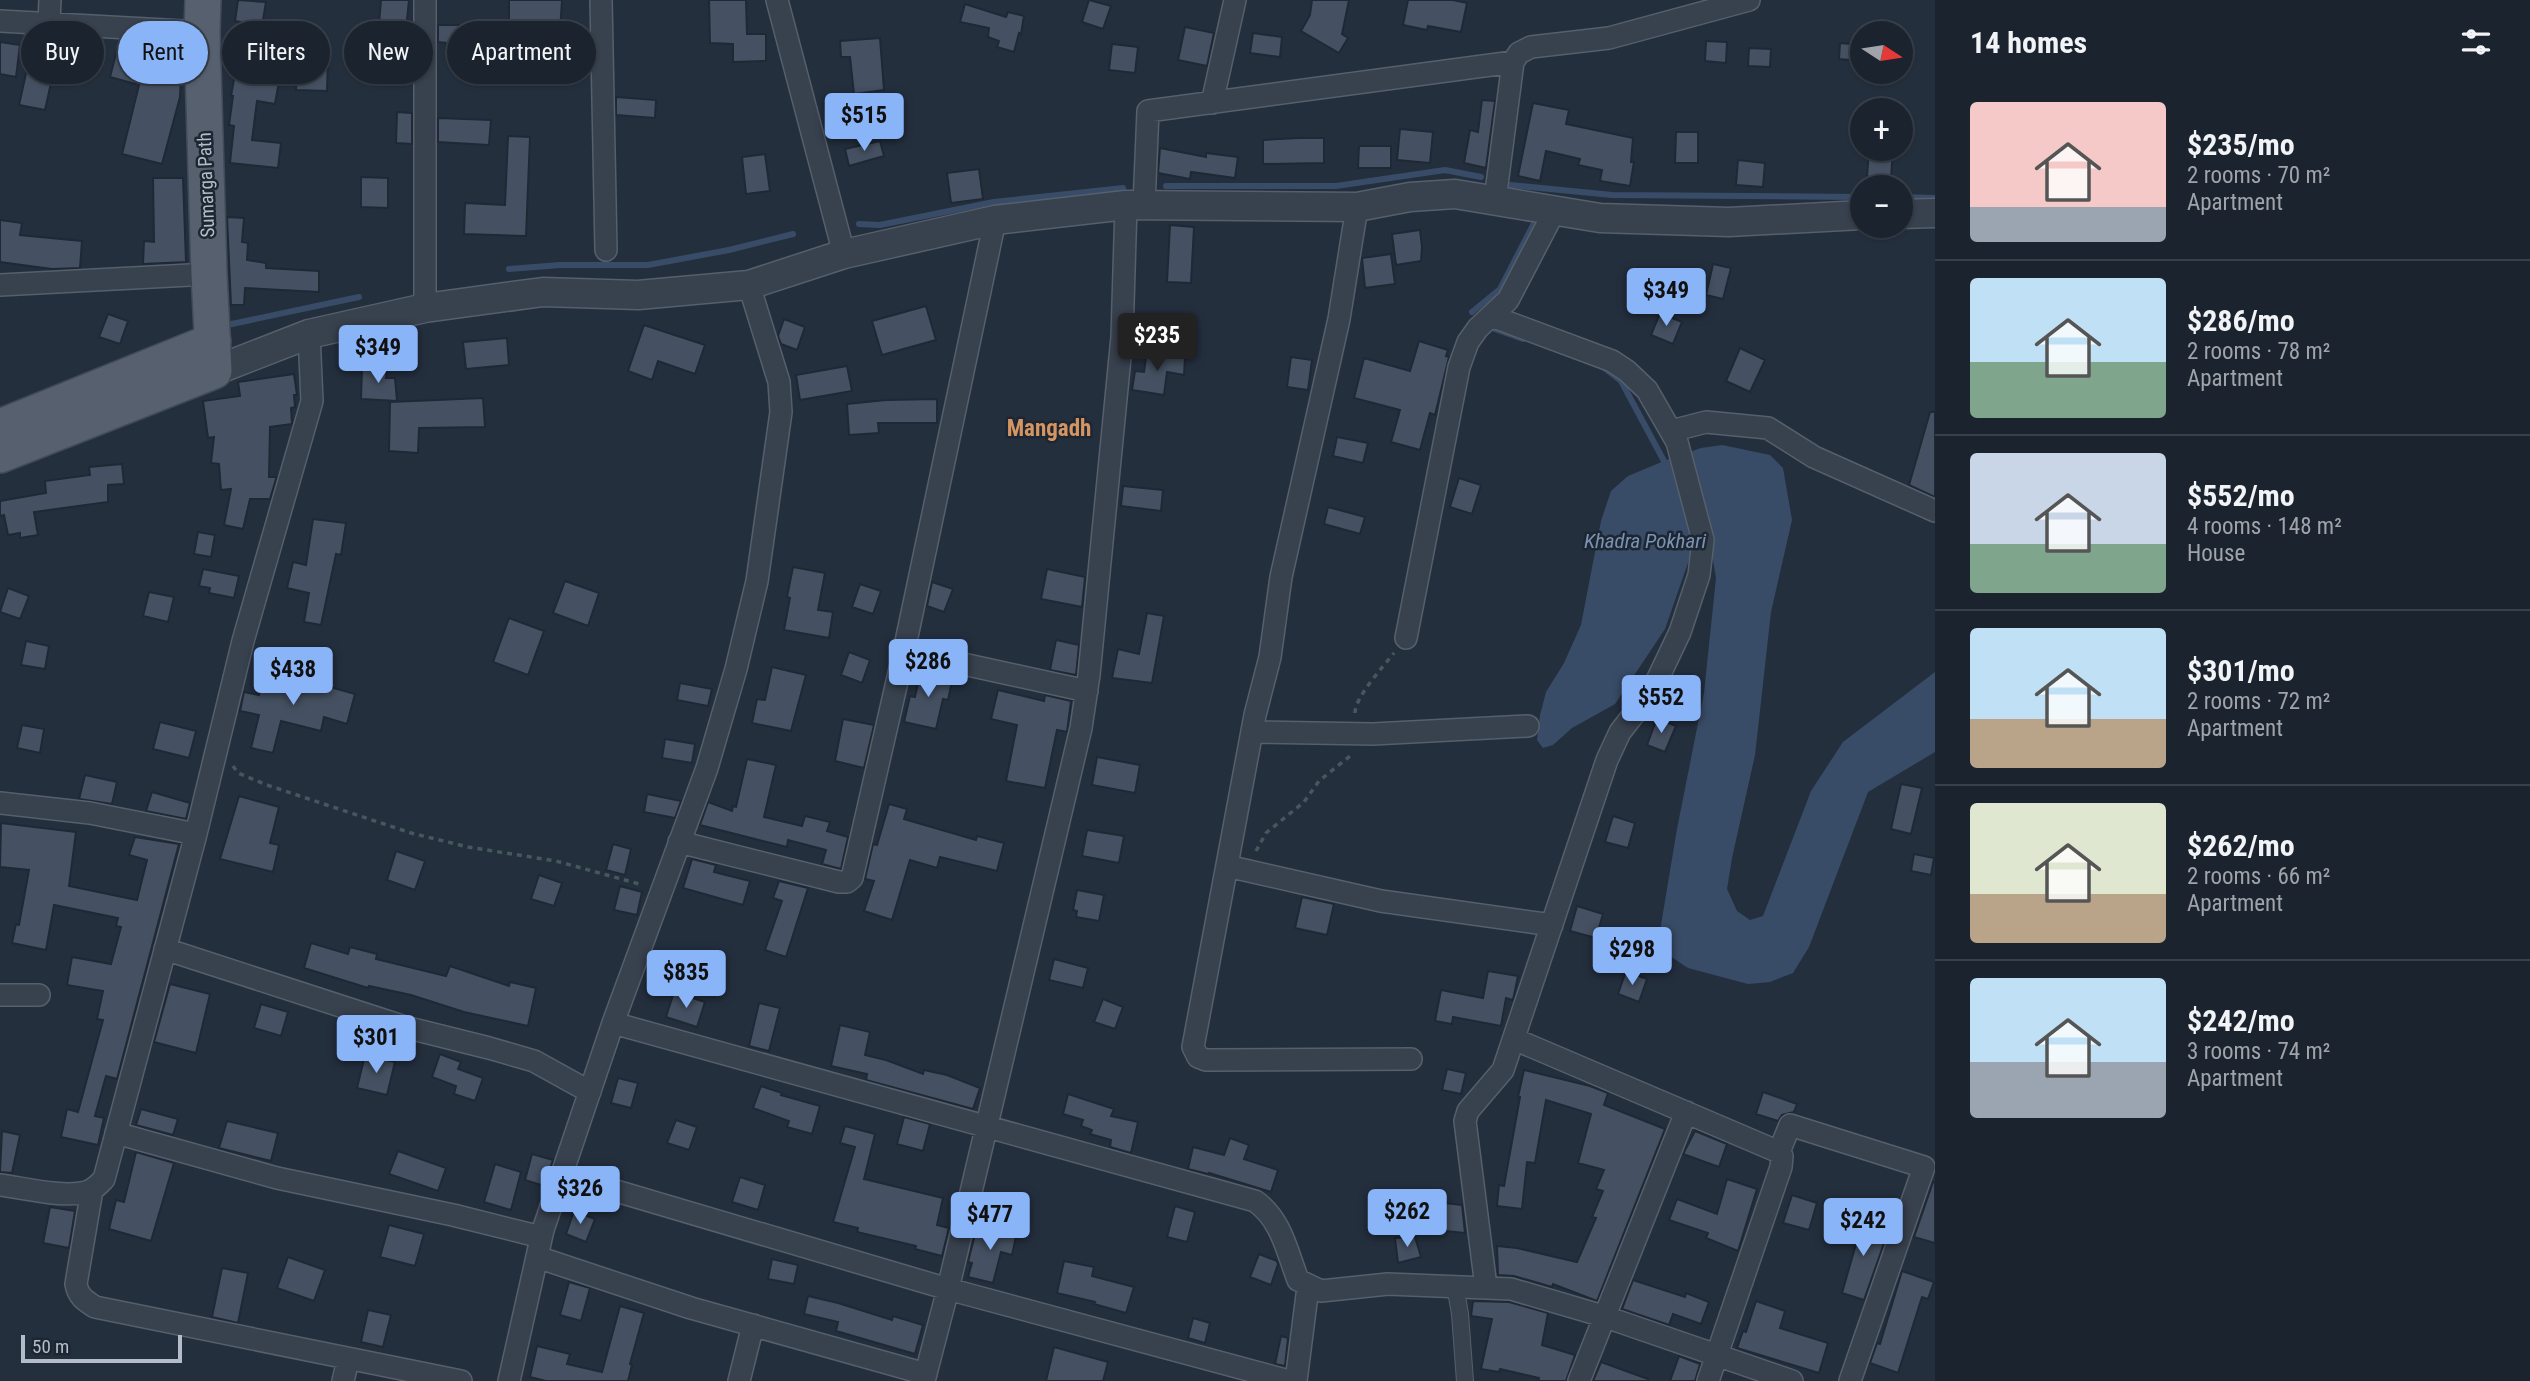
<!DOCTYPE html>
<meta charset="utf-8">
<style>
body{margin:0;font-family:"Roboto Condensed",sans-serif;background:#242b36;color:#f1f3f6;height:100vh;display:flex;flex-direction:column;font-size:26px;white-space:nowrap}
*{box-sizing:border-box;margin:0}
p{font-size:23px;color:#a0a4aa}
.icon{flex:none;width:38px;height:38px;fill:none;stroke:currentColor;stroke-width:2;stroke-linecap:round;stroke-linejoin:round}
.map{position:relative;flex:1;overflow:hidden}
.side{display:flex;flex-direction:column;background:#1b232e;width:595px}
.side>*{flex:none}
.guide{position:absolute;left:21px;top:21px;width:665px;height:63px;display:flex;gap:14px}
.needle{width:46px;rotate:102deg}
.controls{position:absolute;left:1850px;top:21px;display:grid;gap:14px}
.controls a{display:grid;place-items:center;width:63px;height:63px;border-radius:50%;background:#1b232e;box-shadow:0 2px 5px #0004,0 0 0 2px #39404a;font-size:35px}
.scale{position:absolute;left:21px;bottom:18px;width:161px;box-sizing:border-box;padding-left:7px;border:4px solid #b4bcc9;border-top:0;font-size:19px;line-height:24px;white-space:nowrap;color:#b4bcc9;-webkit-text-stroke:5px #1d2633;paint-order:stroke}
.price{position:absolute;translate:-50% -60px;padding:0 16px;border-radius:7px;background:#8ab4f8;color:#111;font-size:23px;line-height:46px;filter:drop-shadow(0 2px 4px #0008)}
.price::after{content:'';position:absolute;left:50%;top:42px;width:21px;height:16px;margin-left:-10px;background:inherit;clip-path:polygon(0 0,100% 0,50% 100%)}
.price.selected{background:#222;color:#fff}
ul{padding:0;list-style:none}
li{display:flex;align-items:center;gap:21px;height:175px;padding:0 35px}
li+li{border-top:2px solid #39404a}
li span{display:grid;place-items:center;flex:none;width:196px;height:140px;border-radius:7px;color:#555}
li>.icon{margin-inline-start:auto}
span .icon{width:84px;height:84px;fill:#fffc;stroke-width:1}
li b{font-size:30px}
h2{display:flex;justify-content:space-between;align-items:center;height:84px;padding:0 35px;font-size:30px}
.chip{padding:0 24px;border-radius:32px;background:#1b232e;box-shadow:0 2px 5px #0004,0 0 0 2px #39404a;font-size:24px;line-height:63px}
.chip.selected{background:#8ab4f8;color:#111}
main{display:flex;flex:1;min-height:0}
.map>svg:first-child{display:block}
</style>
<main>
<div class="map">
<svg width="1935" height="1381" viewBox="0 0 1935 1381">
<rect width="100%" height="100%" fill="#242f3e"/>
<!-- water -->
<path fill="#394c67" d="M1722,445L1770,455L1783,468L1792,520L1771,612L1755,755L1732,858L1727,889L1737,911L1750,920L1763,916L1811,791L1843,742L1935,672V752L1868,792L1809,947L1793,973L1770,982L1748,984L1688,968L1670,956L1660,931L1677,829L1704,693L1716,578L1702,493L1686,488L1680,498L1692,536L1690,557L1665,629L1615,704L1572,728L1553,745L1543,748L1537,740L1540,715L1546,692L1564,663L1581,625L1601,521L1611,491L1628,476L1664,461L1701,448Z"/>
<g fill="none" stroke-linecap="round" stroke-linejoin="round">
<!-- stream -->
<path stroke="#394c67" stroke-width="6" d="M1510,185L1612,195L1862,197
M1166,186H1336L1445,170L1481,177
M1900,197L1935,198
M859,224L880,225L994,202L1123,188
M509,269L560,265H648L729,250L793,234
M1472,312L1500,289L1533,225
M227,325L359,297
M1492,328L1523,339
M1603,367L1621,381L1664,461"/>
</g>
<!-- building -->
<path fill="#455162" stroke="#1f2835" stroke-width="2" d="M238,0L266,2L262,26L235,21Z
M381,0H409L407,20L412,21V38L409,46L367,40L369,23L379,24Z
M509,0H562L560,32L509,30Z
M709,0H746L747,34H766V61L733,62V44L710,43Z
M1089,0L1111,6L1103,29L1082,22Z
M1312,0H1349L1342,34L1348,38L1339,53L1301,31L1310,15Z
M1408,0H1453L1467,3L1461,32L1428,26L1427,30L1403,25Z
M965,4L1006,17L1008,12L1024,16L1021,34L1019,33L1014,52L997,47L999,41L988,37L989,28L960,22Z
M438,25H474V52H446V43L438,42Z
M1185,27L1214,33L1207,66L1178,60Z
M570,29L589,35V42L583,60L562,52Z
M1253,33L1282,37L1280,57L1250,53Z
M880,38L884,90L854,94L850,57H841L840,41Z
M1706,41L1727,42L1726,63L1705,61Z
M0,42L20,45L16,77L0,74Z
M1840,43L1862,45V61L1839,59Z
M1112,44L1138,47L1135,73L1109,70Z
M1749,48L1771,49L1770,67L1748,66Z
M117,50L158,61V52L182,54L180,97L162,164L122,154L139,85L110,77Z
M298,58H328L327,91L296,90Z
M236,68L280,76L275,104L257,101L252,140L281,143L278,168L230,163L234,126L229,125L233,96H231Z
M27,69L53,74L45,110L19,105Z
M616,97L656,100L655,118L616,115Z
M1482,100L1495,101L1486,168L1464,163L1470,130L1478,132Z
M1533,103L1569,110L1566,124L1633,138L1631,162H1634L1630,186L1600,181L1602,170L1578,165L1580,159L1546,151L1540,181L1518,176Z
M397,112L412,113V144L396,143Z
M438,118L491,120L489,145L438,142Z
M1400,129L1433,132L1430,163L1397,160Z
M1676,132H1698V163H1675Z
M508,136L530,137L526,236L464,234L465,203L505,205Z
M1299,138H1324V163L1263,164V140Z
M880,141L884,156L849,166L845,149Z
M1359,146H1391V168H1358Z
M1160,148L1206,157V153L1238,157L1235,178L1191,172L1190,179L1158,173Z
M1869,149H1893L1891,178L1867,177Z
M765,154L770,191L746,194L742,157Z
M1738,160L1765,163L1763,187L1736,185Z
M979,169L983,199L951,203L947,173Z
M361,177L388,178V208L361,207Z
M153,178H183L186,262L143,264L144,241L154,242Z
M227,217L244,218L242,242L248,243L247,260L266,263V268L319,271V292L245,288L244,305H231Z
M0,220L22,223L20,235L82,241L80,268L52,269L0,262Z
M1170,225L1194,227L1191,283L1167,282Z
M1420,230L1422,247L1421,261L1396,265L1392,234Z
M1391,254L1395,284L1365,288L1362,258Z
M1713,264L1731,268L1723,299L1706,295Z
M926,306L936,340L882,355L872,321Z
M1660,313L1682,322L1673,344L1651,335Z
M108,314L128,321L120,344L99,337Z
M784,319L805,327L797,350L781,344L778,336Z
M644,325L705,345L695,374L658,361L652,380L628,371Z
M507,338L509,365L466,369L463,342Z
M1419,341L1448,350L1446,356L1449,357L1435,415L1430,413L1420,450L1391,442L1400,410L1354,398L1364,358L1410,371Z
M1740,348L1765,360L1750,392L1726,381Z
M1147,351L1185,358L1184,375L1167,372L1164,395L1132,390L1135,371L1144,372Z
M1291,357L1312,360L1308,390L1287,387Z
M847,366L852,391L800,400L796,375Z
M362,368L387,369L386,378H395L397,401L361,399Z
M294,374L297,395H294L295,407L291,408L292,424L270,427L269,477H276V479L270,499H250L243,529L224,525L231,489L221,490L219,464L211,463L214,437L208,438L203,401L240,396L238,382Z
M483,398L485,427L419,428L418,453L389,451L390,402Z
M937,399V423H878L879,433L849,435L847,404L886,400Z
M1930,412H1935V497L1909,485Z
M1337,437L1368,443L1363,463L1333,456Z
M122,464L124,484L108,485V502L34,512L38,535L20,538V533L8,535L4,515L0,516V501L46,493L45,481L90,475L89,467Z
M1459,478L1481,485L1472,514L1450,507Z
M1123,486L1163,490L1161,511L1121,506Z
M1328,507L1365,517L1360,534L1324,524Z
M313,519L346,523L341,555L336,554L321,625L304,622L309,593L287,588L293,562L306,565Z
M198,532L215,535L211,557L194,554Z
M793,567L825,573L818,610L833,612L829,638L784,630L790,598L787,597Z
M203,569L239,576L234,598L209,593L210,588L199,586Z
M1047,569L1085,577L1082,607L1041,599Z
M565,581L599,593L588,626L553,613Z
M932,582L953,589L944,612L927,606Z
M860,584L881,591L873,614L852,607Z
M8,588L29,596L20,619L0,612Z
M149,592L174,597L168,622L143,616Z
M1147,613L1164,616L1152,683L1112,678L1118,649L1139,654Z
M509,618L544,631L528,675L493,662Z
M1056,640L1079,645L1076,675L1050,670Z
M26,641L49,646L45,669L21,665Z
M849,652L870,660L862,683L841,675Z
M772,667L806,675L791,731L752,723L757,699L765,700Z
M266,669L355,694L347,724L324,717L321,731L281,721L273,753L251,748L259,715L240,711L244,692L259,695Z
M921,669L953,677L948,700L943,699L936,729L904,722L910,696L915,697Z
M680,683L712,689L708,706L677,700Z
M998,690L1044,701L1045,695L1071,701L1067,732L1057,730L1045,788L1006,781L1017,725L991,719Z
M1657,718L1676,726L1665,752L1647,745Z
M843,719L874,725L864,768L835,761Z
M160,722L196,731L189,758L153,749Z
M22,725L44,729L40,753L17,748Z
M665,739L695,744L692,763L662,758Z
M1097,757L1140,765L1135,793L1092,785Z
M747,759L776,765L764,817L802,826L805,816L830,822L827,831L848,837L841,869L822,864L826,850L788,840L787,847L700,825L708,802L732,811L733,806L736,807Z
M85,775L117,782L112,804L79,799Z
M1901,784L1922,788L1911,834L1891,829Z
M152,792L190,803L186,819L146,811Z
M647,794L681,801L675,818L644,812Z
M239,796L279,807L270,843L279,845L273,872L220,859Z
M889,804L907,809L904,819L976,840L977,836L1004,843L997,871L940,857L937,868L910,860L892,920L864,911L874,881L865,879L873,844L877,845Z
M1613,816L1635,823L1628,848L1605,842Z
M1,823L76,832L69,886L137,900L147,860L129,855L135,837L179,844L117,1079L106,1076L95,1116L104,1118L98,1145L61,1137L67,1109L78,1112L103,1020L97,1019L103,991L67,985L72,957L111,964L121,927L116,926L118,918L54,905L46,950L12,943L16,924L19,925L29,870L0,867Z
M1087,830L1124,836L1119,863L1082,856Z
M613,844L631,849L625,875L606,870Z
M396,851L425,861L415,890L387,880Z
M1914,854L1934,858L1931,875L1911,871Z
M692,859L716,865L714,872L750,881L743,905L683,888Z
M539,875L562,883L554,906L531,899Z
M779,881L808,888L786,957L765,950L782,901L773,898Z
M620,886L642,892L637,915L614,910Z
M1077,890L1104,895L1099,921L1076,917L1077,911L1073,910Z
M1302,897L1334,904L1327,935L1295,928Z
M1577,906L1603,914L1596,938L1570,931Z
M311,943L348,954L350,947L377,954L376,959L446,976L450,966L509,986L510,982L536,988L528,1026L464,1012L411,995L369,986L368,988L304,968Z
M1054,959L1088,968L1083,988L1049,980Z
M1488,971L1518,976L1513,1000L1506,998L1501,1026L1453,1017L1452,1024L1435,1021L1441,990L1483,998Z
M1626,971L1647,979L1639,1002L1618,994Z
M170,984L210,994L196,1053L154,1042Z
M674,992L705,1002L697,1027L666,1017Z
M1103,999L1123,1007L1115,1029L1094,1022Z
M759,1003L780,1008L769,1051L749,1046Z
M261,1004L288,1012L281,1036L254,1028Z
M840,1025L870,1032L865,1055L886,1060L923,1074L924,1070L947,1075L980,1088L973,1109L866,1080L867,1074L831,1066Z
M440,1054L461,1062L458,1069L483,1078L475,1101L454,1094L456,1086L432,1077Z
M365,1055L395,1062L387,1095L357,1088Z
M1447,1069L1466,1073L1461,1094L1442,1090Z
M1524,1070L1590,1086L1608,1093L1604,1105L1665,1129L1597,1301L1553,1284L1552,1287L1514,1276L1498,1275L1497,1246L1517,1248L1577,1262L1596,1218L1592,1217L1603,1191L1596,1189L1604,1170L1578,1163L1591,1114L1546,1100L1535,1163L1527,1162L1522,1209L1497,1206L1499,1185L1504,1186L1520,1097H1518Z
M618,1078L638,1083L631,1108L611,1103Z
M761,1086L782,1093L781,1095L820,1106L812,1134L787,1127L789,1121L753,1108Z
M1763,1092L1797,1104L1794,1112L1782,1115L1778,1121L1756,1114Z
M1068,1094L1114,1109L1111,1116L1138,1122L1131,1153L1110,1147L1111,1140L1090,1134L1092,1130L1081,1126L1083,1120L1063,1114Z
M141,1109L178,1119L173,1135L136,1125Z
M904,1117L930,1124L923,1151L897,1144Z
M676,1120L697,1127L689,1150L667,1143Z
M227,1121L278,1133L271,1161L219,1148Z
M845,1126L875,1134L864,1179L943,1198L937,1225L949,1228L942,1256L915,1249L916,1246L857,1232L858,1228L833,1222L855,1147L840,1143Z
M2,1131L20,1135L12,1173L0,1172Z
M1695,1131L1727,1144L1719,1167L1683,1154Z
M1230,1138L1249,1145L1244,1159L1278,1170L1271,1192L1209,1173L1208,1174L1188,1169L1193,1147L1224,1155Z
M398,1151L446,1168L438,1191L389,1174Z
M136,1152L174,1163L151,1241L109,1229L116,1200L124,1202Z
M532,1154L553,1160L544,1186L525,1180Z
M495,1164L521,1172L511,1210L484,1202Z
M740,1177L765,1185L758,1210L732,1202Z
M1727,1179L1757,1189L1738,1251L1706,1238L1708,1233L1669,1220L1677,1199L1717,1214Z
M1933,1182H1935V1243L1914,1237Z
M1792,1195L1817,1203L1809,1230L1783,1223Z
M1427,1201L1462,1205L1465,1233L1424,1229Z
M1175,1206L1195,1212L1187,1242L1167,1237Z
M50,1207L75,1211L69,1248L43,1243Z
M574,1211L595,1219L586,1242L566,1234Z
M1853,1220L1888,1232L1864,1300L1842,1293L1856,1244L1846,1240Z
M389,1225L424,1234L415,1266L380,1257Z
M986,1225L1017,1232L1012,1255L1001,1252L993,1283L968,1277L972,1263L968,1262L975,1234L984,1236Z
M1415,1237L1421,1257L1398,1263L1395,1238Z
M1259,1254L1277,1261L1278,1264L1271,1285L1250,1277Z
M288,1257L325,1270L314,1301L277,1288Z
M772,1259L798,1265L794,1284L768,1279Z
M1064,1261L1094,1267L1092,1276L1134,1287L1126,1313L1094,1304L1095,1302L1057,1293Z
M222,1268L248,1273L238,1323L212,1317Z
M1902,1271L1934,1282L1928,1299L1922,1297L1898,1373L1870,1363L1877,1343L1880,1344Z
M1633,1280L1685,1297L1686,1293L1709,1302L1701,1324L1673,1314L1669,1325L1622,1309Z
M569,1282L590,1288L581,1321L560,1315Z
M808,1296L838,1303L892,1320L893,1316L923,1325L915,1354L836,1331L838,1322L804,1314Z
M1473,1301L1509,1302L1548,1313L1542,1345L1575,1355L1566,1381H1538L1539,1378L1500,1369L1499,1372L1481,1369L1492,1319L1471,1316Z
M1756,1301L1785,1311L1780,1328L1828,1343L1819,1373L1737,1348L1743,1331L1746,1332Z
M620,1306L644,1313L630,1364L632,1365L628,1381H546L530,1377L537,1346L570,1354L567,1364L602,1372Z
M368,1310L391,1315L383,1347L361,1342Z
M1193,1318L1210,1323L1205,1343L1188,1338Z
M1281,1336L1288,1338L1285,1366L1275,1364Z
M1054,1347L1108,1362L1103,1381H1046Z
M1679,1356L1700,1364L1695,1381H1670Z
M1601,1362L1648,1379V1381H1593Z"/>
<g fill="none" stroke-linecap="round" stroke-linejoin="round">
<!-- pedestrian casing -->
<g stroke="#565f6c" stroke-width="18">
<path id="pedestrian" d="M1455,1285L1460,1314L1465,1381"/>
</g>
<!-- minor casing -->
<g stroke="#565f6c" stroke-width="24">
<path id="minor" d="M601,0L606,250
M777,0L844,254
M0,21L202,32
M49,23L50,0
M1212,103L1235,0
M1495,200L1513,62L1519,53L1531,47L1609,38L1749,0
M1144,205L1148,111L1513,62
M1357,207L1339,319L1281,577L1270,657L1255,715L1193,1047L1198,1057L1206,1060L1411,1059
M0,285L209,274
M425,308V0
M1671,431L1706,422L1768,428L1814,457L1935,511
M1406,638L1459,367L1468,342L1478,328L1508,300L1555,210
M904,651L1087,691
M1252,732L1373,734L1528,726
M0,803L90,813L196,834
M679,842L839,882H847L852,878L904,651L995,220
M1227,866L1381,901L1552,925
M165,949L405,1027L489,1048L534,1061L590,1092
M0,995H39
M613,1023L1255,1201C1281,1219 1287,1251 1298,1280L1321,1291L1388,1284L1511,1289L1603,1316L1792,1381
M1514,1039L1779,1152L1782,1156L1781,1167L1708,1381
M116,1133L277,1178L453,1215L541,1237
M1779,1152L1790,1125L1924,1167L1850,1381
M562,1175L948,1289L1289,1381
M0,1185C24,1188 63,1198 86,1192C94,1190 98,1185 104,1179L196,834L243,641L312,401L309,334
M92,1190L76,1284C78,1297 86,1301 95,1307L461,1381
M537,1257L691,1308L926,1374
M1486,1287L1465,1121L1468,1111L1503,1070L1607,760L1620,732L1652,691L1680,632L1699,575L1703,540L1677,442L1647,390L1627,371L1612,361L1491,316
M343,1381L348,1360
M509,1381L543,1230L613,1023L707,768L736,669L757,581L781,412L779,382L749,285
M739,1381L753,1325
M924,1381L948,1289L1081,728L1089,675L1122,337L1126,205
M1296,1381L1308,1287
M1579,1381L1686,1112"/>
</g>
<!-- tertiary casing -->
<g stroke="#565f6c" stroke-width="31">
<path id="tertiary" d="M1900,214L1935,213
M214,371L309,334L425,308L543,292L638,295L749,285L844,254L995,220L1126,205L1357,207L1410,197L1455,194L1600,218L1729,222L1862,215"/>
</g>
<!-- primary casing -->
<g stroke="#414a57" stroke-width="38">
<path id="primary" d="M0,427L213,341
M0,455L214,371L209,274L202,32L203,0"/>
</g>
<!-- path -->
<path stroke="#44595c" stroke-width="3.5" stroke-dasharray="5 5" stroke-linecap="butt" d="M1355,713C1355,697 1383,667 1394,653
M233,766L238,773L267,785L411,833L468,847L556,861L643,885
M1256,851L1266,833L1304,802L1319,781L1350,756"/>
<!-- pedestrian -->
<use href="#pedestrian" stroke="#38414e" stroke-width="16"/>
<!-- minor -->
<use href="#minor" stroke="#38414e" stroke-width="21"/>
<!-- tertiary -->
<use href="#tertiary" stroke="#38414e" stroke-width="28"/>
<!-- primary -->
<use href="#primary" stroke="#56606e" stroke-width="35"/>
</g>
<g text-anchor="middle" dominant-baseline="central" stroke-width="5" stroke-linejoin="round" paint-order="stroke">
<!-- street labels -->
<g font-size="19" fill="#b4bcc9" stroke="#1d2633">
<text transform="translate(206 185) rotate(-92)">Sumarga Path</text>
</g>
<!-- water labels -->
<g font-size="21" font-style="italic" fill="#7c92b1" stroke="#1d2633">
<text x="1645" y="541">Khadra Pokhari</text>
</g>
<!-- quarter labels -->
<g font-size="23" font-weight="bold" fill="#d59563" stroke="#1d2633">
<text x="1049" y="428">Mangadh</text>
</g>
</g>
</svg>
<div class="controls">
<a><svg class="needle" viewBox="-14 -14 28 28"><path d="M0-13l5 13h-10z" fill="#e53935"/><path d="M0 13l5-13h-10z" fill="#a0a4aa"/></svg></a>
<a>+</a>
<a>−</a>
</div>
<div class="scale">50 m</div>
<b class="price" style="left:864px;top:153px">$515</b>
<b class="price" style="left:1666px;top:328px">$349</b>
<b class="price selected" style="left:1157px;top:373px">$235</b>
<b class="price" style="left:378px;top:385px">$349</b>
<b class="price" style="left:928px;top:699px">$286</b>
<b class="price" style="left:293px;top:707px">$438</b>
<b class="price" style="left:1661px;top:735px">$552</b>
<b class="price" style="left:1632px;top:987px">$298</b>
<b class="price" style="left:686px;top:1010px">$835</b>
<b class="price" style="left:376px;top:1075px">$301</b>
<b class="price" style="left:580px;top:1226px">$326</b>
<b class="price" style="left:1407px;top:1249px">$262</b>
<b class="price" style="left:990px;top:1252px">$477</b>
<b class="price" style="left:1863px;top:1258px">$242</b>
<div class="guide">
<a class="chip">Buy</a>
<a class="chip selected">Rent</a>
<a class="chip">Filters</a>
<a class="chip">New</a>
<a class="chip">Apartment</a>
</div>
</div>
<section class="side">
<h2>14 homes<svg class="icon" aria-label="filters" viewBox="0 0 24 24"><path d="M4 7h16M4 17h16"/><circle cx="9" cy="7" r="2"/><circle cx="15" cy="17" r="2"/></svg></h2>
<ul>
<li><span style="background:linear-gradient(#f6c9c9 75%,#9aa5b1 0)"><svg class="icon" aria-label="home" viewBox="0 0 24 24"><path d="M3 11l9-7 9 7M6 9v11h12V9"/></svg></span><div><b>$235/mo</b><p>2 rooms · 70 m²</p><p>Apartment</p></div></li>
<li><span style="background:linear-gradient(#bfe0f5 60%,#7fa58c 0)"><svg class="icon" aria-label="home" viewBox="0 0 24 24"><path d="M3 11l9-7 9 7M6 9v11h12V9"/></svg></span><div><b>$286/mo</b><p>2 rooms · 78 m²</p><p>Apartment</p></div></li>
<li><span style="background:linear-gradient(#c9d6e8 65%,#7fa58c 0)"><svg class="icon" aria-label="home" viewBox="0 0 24 24"><path d="M3 11l9-7 9 7M6 9v11h12V9"/></svg></span><div><b>$552/mo</b><p>4 rooms · 148 m²</p><p>House</p></div></li>
<li><span style="background:linear-gradient(#bfe0f5 65%,#b9a48a 0)"><svg class="icon" aria-label="home" viewBox="0 0 24 24"><path d="M3 11l9-7 9 7M6 9v11h12V9"/></svg></span><div><b>$301/mo</b><p>2 rooms · 72 m²</p><p>Apartment</p></div></li>
<li><span style="background:linear-gradient(#dfe7d0 65%,#b9a48a 0)"><svg class="icon" aria-label="home" viewBox="0 0 24 24"><path d="M3 11l9-7 9 7M6 9v11h12V9"/></svg></span><div><b>$262/mo</b><p>2 rooms · 66 m²</p><p>Apartment</p></div></li>
<li><span style="background:linear-gradient(#bfe0f5 60%,#9aa5b1 0)"><svg class="icon" aria-label="home" viewBox="0 0 24 24"><path d="M3 11l9-7 9 7M6 9v11h12V9"/></svg></span><div><b>$242/mo</b><p>3 rooms · 74 m²</p><p>Apartment</p></div></li>
</ul>
</section>
</main>
